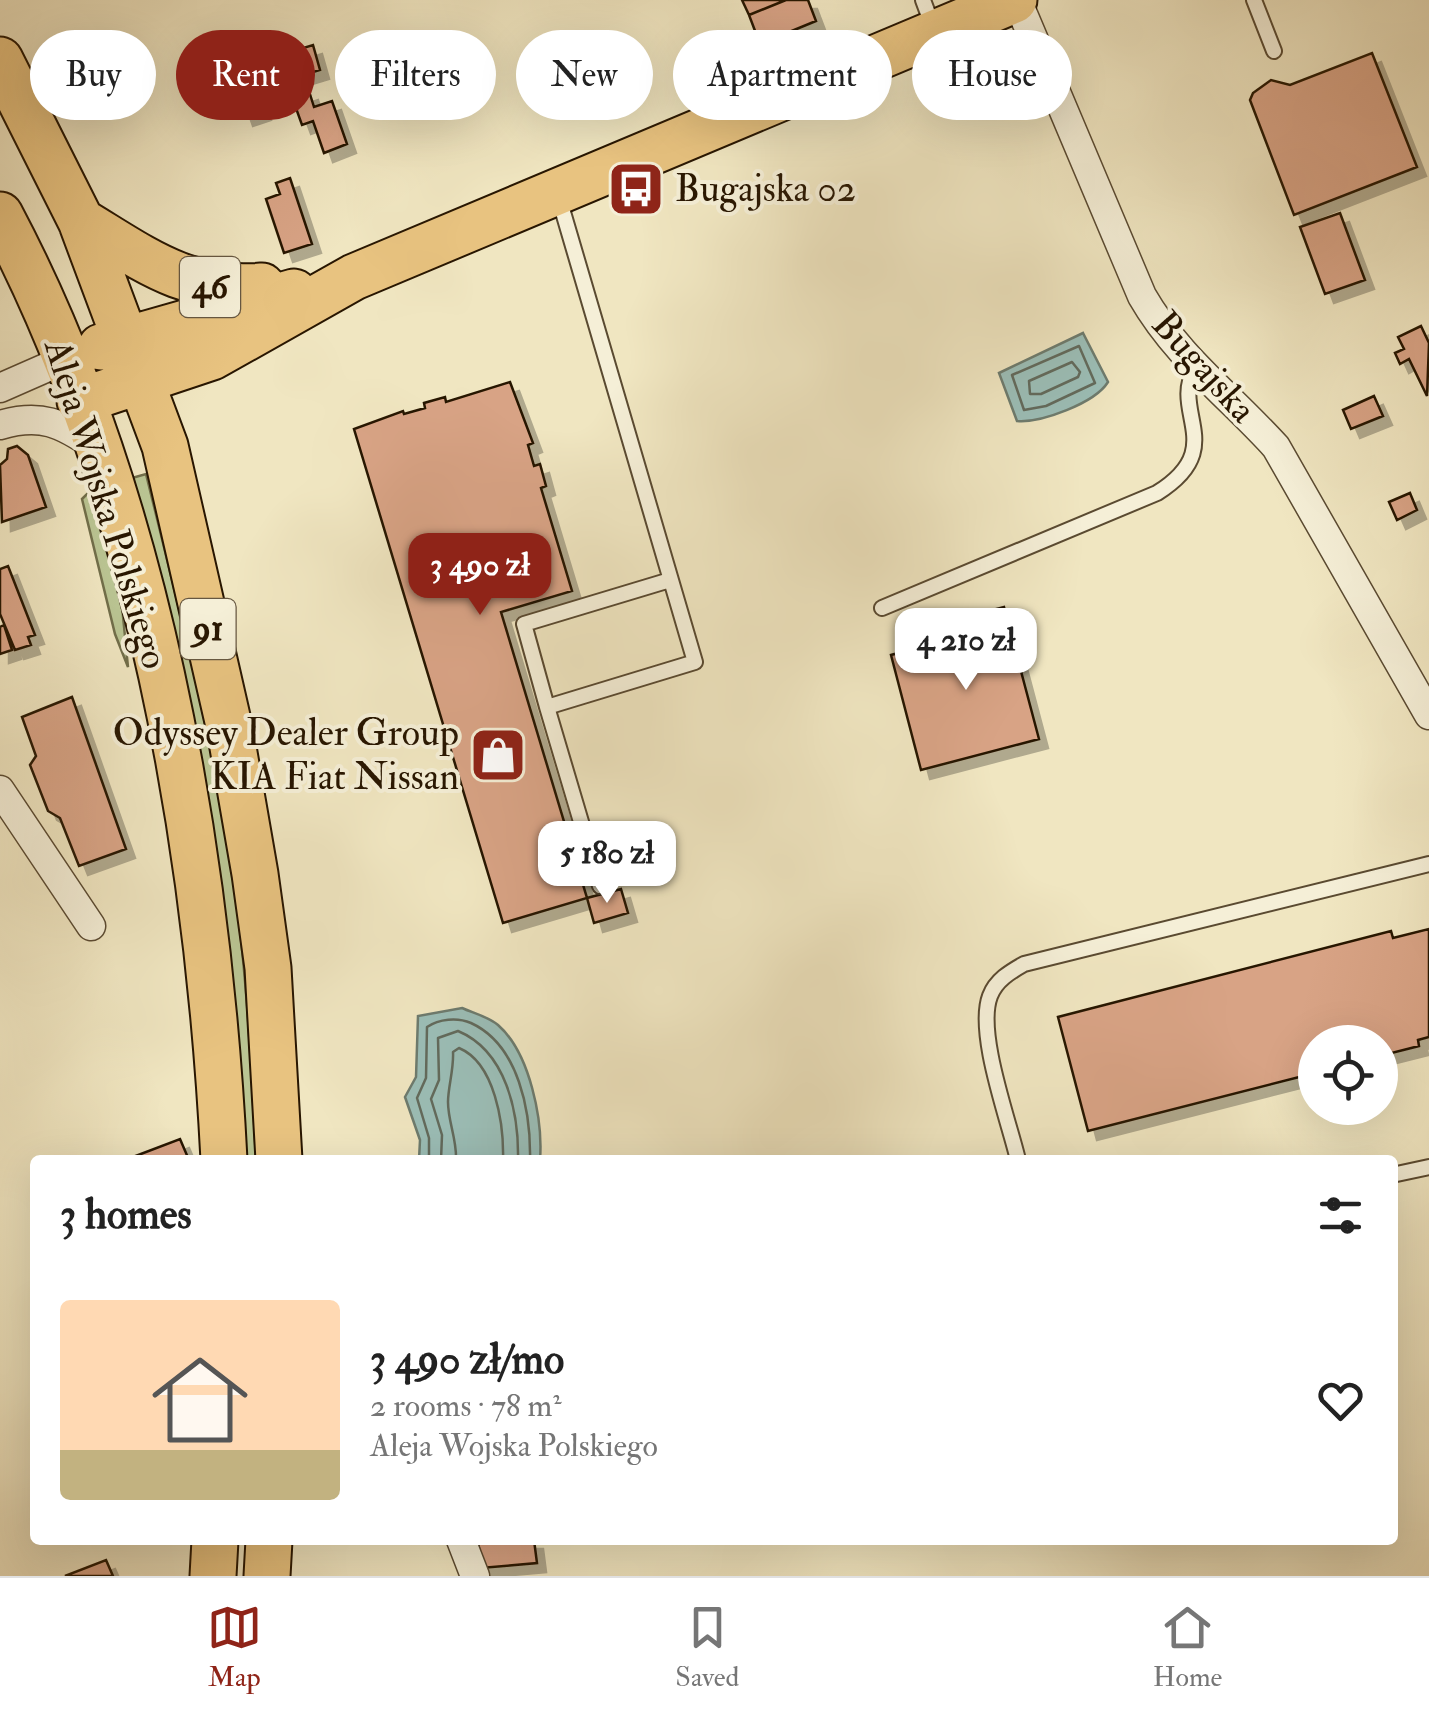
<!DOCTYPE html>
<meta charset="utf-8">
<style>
body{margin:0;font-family:"IM FELL Double Pica",serif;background:#f6f6f6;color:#222;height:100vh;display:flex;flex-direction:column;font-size:38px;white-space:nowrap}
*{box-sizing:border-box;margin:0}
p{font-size:32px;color:#767676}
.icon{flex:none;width:55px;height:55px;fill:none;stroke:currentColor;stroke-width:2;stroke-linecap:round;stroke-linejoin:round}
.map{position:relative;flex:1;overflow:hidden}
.panel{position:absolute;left:30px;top:1155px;width:1368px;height:390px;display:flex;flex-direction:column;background:#fff;border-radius:10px;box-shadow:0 10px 40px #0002}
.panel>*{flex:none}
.hud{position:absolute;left:30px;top:30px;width:1370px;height:90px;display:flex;gap:20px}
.controls{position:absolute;left:1298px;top:1025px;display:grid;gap:20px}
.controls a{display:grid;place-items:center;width:100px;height:100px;border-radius:50%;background:#fff;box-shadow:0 10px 40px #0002;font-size:50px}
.price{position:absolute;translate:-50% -85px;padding:0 22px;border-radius:20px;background:#fff;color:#222;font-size:32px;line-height:65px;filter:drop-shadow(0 2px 5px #0008)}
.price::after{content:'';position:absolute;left:50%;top:60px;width:30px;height:22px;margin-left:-15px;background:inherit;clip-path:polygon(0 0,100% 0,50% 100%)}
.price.selected{background:#8f2418;color:#fff}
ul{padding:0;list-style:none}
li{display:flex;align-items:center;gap:30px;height:250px;padding:0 30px}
li span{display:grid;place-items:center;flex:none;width:280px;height:200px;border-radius:10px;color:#555}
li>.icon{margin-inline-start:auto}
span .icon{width:120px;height:120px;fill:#fffc;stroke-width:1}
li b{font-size:42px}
h2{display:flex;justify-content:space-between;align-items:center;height:120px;padding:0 30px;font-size:42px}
.pill{padding:0 35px;border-radius:45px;background:#fff;box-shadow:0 10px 40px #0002;font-size:35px;line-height:90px}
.pill.selected{background:#8f2418;color:#fff}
.menu{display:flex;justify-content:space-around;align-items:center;height:140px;border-top:2px solid #e0e0e0;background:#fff;font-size:28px;color:#767676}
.menu a{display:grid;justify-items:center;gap:5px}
.menu .selected{color:#8f2418}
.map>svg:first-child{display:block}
</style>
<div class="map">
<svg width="1429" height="1576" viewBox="0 0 1429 1576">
<defs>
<filter id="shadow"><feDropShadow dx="9" dy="9" stdDeviation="0" flood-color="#0004"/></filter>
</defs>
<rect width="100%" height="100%" fill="#f0e6c1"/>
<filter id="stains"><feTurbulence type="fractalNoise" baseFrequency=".002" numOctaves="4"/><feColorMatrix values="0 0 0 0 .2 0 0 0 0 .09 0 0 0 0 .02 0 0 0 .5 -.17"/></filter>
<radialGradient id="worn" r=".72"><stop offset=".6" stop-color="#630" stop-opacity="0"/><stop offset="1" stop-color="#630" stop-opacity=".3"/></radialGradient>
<!-- green -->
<path fill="#bac593" stroke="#716e4a" stroke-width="2.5" d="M146,474C177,600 209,726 230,855C246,956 251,1058 256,1160H241L125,480Z
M89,492L121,596L128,667L115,634L82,499Z"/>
<!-- water -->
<path fill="#9bbeb7" stroke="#6d7b6e" stroke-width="2.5" d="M1083,333L1108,382C1095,403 1041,423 1017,421L999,373Z
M462,1008C473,1013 489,1017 498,1025C530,1053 543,1120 540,1160H419L420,1140L405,1097L416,1077L418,1016Z"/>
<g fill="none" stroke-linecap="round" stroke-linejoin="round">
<!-- shore -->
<path stroke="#626a5c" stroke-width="2.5" d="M1079,346L1095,383L1046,406L1024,410L1012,375Z
M1072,362L1080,372L1078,377L1041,394H1030L1029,381Z
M429,1160V1138L417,1098L426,1078L427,1027C439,1019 457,1017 471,1023C519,1045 531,1112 530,1160
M441,1160L442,1135L431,1099L439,1080L438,1038L458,1031C506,1051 519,1112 518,1160
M456,1160C457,1139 448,1122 448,1102C448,1087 454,1069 453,1052L459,1048C495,1063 504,1124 503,1160"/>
</g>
<!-- building -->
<path fill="#d8a385" stroke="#281601" stroke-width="2.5" filter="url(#shadow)" d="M742,0H786L749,15Z
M786,0H808L816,21L760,44L749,15Z
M313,45L320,70L297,77L290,52Z
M1372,53L1417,167L1294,215L1250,100L1253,93L1271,80L1290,85Z
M246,61L251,76L258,74L261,83L254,85L262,111L244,117L227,67Z
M309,91L314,107L332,101L347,144L324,153L313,121L302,125L292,97Z
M290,178L312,244L284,253L266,199L280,194L276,183Z
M1340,213L1365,280L1325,294L1300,227Z
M1421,326L1429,343L1427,396L1409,359L1400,364L1395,353L1404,349L1398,337Z
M510,382L533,443L528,445L534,466L540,464L546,486L541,488L572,591L501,612L587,898L503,923L354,429L403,411L404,414L425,408L424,403L445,397L446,402Z
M1374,396L1383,416L1351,429L1343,410Z
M17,446L28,455L46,507L2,522L0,465L7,459L8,449Z
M1410,493L1417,510L1397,520L1389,502Z
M8,566L35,635L28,637L31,645L15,650L0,614V569Z
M1004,607L1039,739L921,770L891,655L958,637L954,620Z
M4,625L12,650L0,654V627Z
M72,697L126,849L79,866L60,818L48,811L30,765L36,756L22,717Z
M621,889L628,913L594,923L587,898Z
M1429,929V1037L1418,1040L1419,1046L1380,1056V1042H1315V1073L1088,1131L1058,1017L1391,931L1393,938Z
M180,1139L189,1160H125Z
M478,1540H534L537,1563L481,1568Z
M106,1560L113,1576H65Z"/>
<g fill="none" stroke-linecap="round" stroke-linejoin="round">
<!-- service casing -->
<g stroke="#5a4a31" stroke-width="18">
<path id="service" d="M923,0L933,27
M1254,0L1274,51
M558,195L695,662L547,707L524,624L670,580
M882,608L1157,493C1229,448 1170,412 1195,369
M547,707L600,886
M1018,1160C1009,1121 976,1033 990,996C996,980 1010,972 1024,964L1429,864
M1392,1175L1429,1167"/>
</g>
<!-- minor casing -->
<g stroke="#5a4a31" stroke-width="31">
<path id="minor" d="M1017,0L1142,296C1177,357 1230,396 1276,447L1429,715
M0,388L66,359
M0,425C41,413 61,423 95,446
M0,790L91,926
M461,1540L475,1576"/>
</g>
<!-- primary casing -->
<g stroke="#281601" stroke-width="49">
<path id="primary" d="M0,60L81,221L165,446L230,730L255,874L268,968L279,1160
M0,215C148,494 208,847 224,1160
M81,221C144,259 186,293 262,286
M101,347L294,292
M80,401L212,357L354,277L1014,0
M213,1576L215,1540
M267,1576L269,1540"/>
</g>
<!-- service -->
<use href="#service" stroke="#f5efd7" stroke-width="14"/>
<!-- minor -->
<use href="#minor" stroke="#f5efd7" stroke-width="28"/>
<!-- primary -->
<use href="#primary" stroke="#e8c380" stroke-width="45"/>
</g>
<!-- icons -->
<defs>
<g id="bus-square" transform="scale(2.875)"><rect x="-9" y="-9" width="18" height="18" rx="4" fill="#8f2418" stroke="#f5efd7"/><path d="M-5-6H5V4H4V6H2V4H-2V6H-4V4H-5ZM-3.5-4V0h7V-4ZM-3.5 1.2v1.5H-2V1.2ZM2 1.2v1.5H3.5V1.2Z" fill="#fff"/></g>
<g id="shop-square" transform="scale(2.875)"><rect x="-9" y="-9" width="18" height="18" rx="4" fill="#8f2418" stroke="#f5efd7"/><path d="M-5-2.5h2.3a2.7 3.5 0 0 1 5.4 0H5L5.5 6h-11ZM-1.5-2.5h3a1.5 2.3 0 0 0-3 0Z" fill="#fff"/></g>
</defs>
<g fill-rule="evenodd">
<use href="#bus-square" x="636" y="189"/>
<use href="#shop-square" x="498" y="755"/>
</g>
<g text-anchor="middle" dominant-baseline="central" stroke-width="8" stroke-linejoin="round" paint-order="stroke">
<!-- shield labels -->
<g fill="#f5efd7" stroke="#665741" stroke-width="2.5">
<rect x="180" y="257" width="60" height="60" rx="8"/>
<rect x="180.5" y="599" width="55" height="60" rx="8"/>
</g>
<g font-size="35" font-weight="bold" fill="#281601">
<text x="210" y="287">46</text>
<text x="208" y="629">91</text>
</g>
<!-- poi labels -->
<g font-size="38" fill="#281601" stroke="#f5efd7" text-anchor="start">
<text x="675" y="189">Bugajska 02</text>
<text x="459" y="733" text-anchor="end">Odyssey Dealer Group<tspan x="459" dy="44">KIA Fiat Nissan</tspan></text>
</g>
<!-- street labels -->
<g font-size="38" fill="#281601" stroke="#f5efd7">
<text transform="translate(1204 367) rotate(48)">Bugajska</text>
<text transform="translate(106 504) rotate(73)">Aleja Wojska Polskiego</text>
</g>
</g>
<rect width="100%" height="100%" filter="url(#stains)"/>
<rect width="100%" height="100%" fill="url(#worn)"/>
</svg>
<div class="controls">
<a><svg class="icon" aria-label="locate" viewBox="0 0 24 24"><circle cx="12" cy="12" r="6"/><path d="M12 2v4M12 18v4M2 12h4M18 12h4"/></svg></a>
</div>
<b class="price selected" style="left:480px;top:618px">3 490 zł</b>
<b class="price" style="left:966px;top:693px">4 210 zł</b>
<b class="price" style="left:607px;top:906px">5 180 zł</b>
<div class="hud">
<a class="pill">Buy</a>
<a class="pill selected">Rent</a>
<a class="pill">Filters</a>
<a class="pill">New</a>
<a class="pill">Apartment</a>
<a class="pill">House</a>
</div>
<section class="panel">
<h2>3 homes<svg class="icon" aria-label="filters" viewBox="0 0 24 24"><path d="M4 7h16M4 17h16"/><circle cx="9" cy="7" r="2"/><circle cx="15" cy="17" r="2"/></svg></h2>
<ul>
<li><span style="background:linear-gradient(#ffd9b3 75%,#c2b280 0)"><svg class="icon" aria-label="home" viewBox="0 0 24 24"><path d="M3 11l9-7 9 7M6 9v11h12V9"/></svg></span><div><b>3 490 zł/mo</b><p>2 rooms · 78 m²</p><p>Aleja Wojska Polskiego</p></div><svg class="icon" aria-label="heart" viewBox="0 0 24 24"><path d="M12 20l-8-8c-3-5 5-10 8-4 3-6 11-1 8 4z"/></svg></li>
</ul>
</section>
</div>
<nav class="menu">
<a class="selected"><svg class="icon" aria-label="map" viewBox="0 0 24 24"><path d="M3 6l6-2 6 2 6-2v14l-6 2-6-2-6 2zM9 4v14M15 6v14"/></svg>Map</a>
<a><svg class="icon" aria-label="saved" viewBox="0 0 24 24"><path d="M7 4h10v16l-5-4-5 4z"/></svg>Saved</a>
<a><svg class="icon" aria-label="home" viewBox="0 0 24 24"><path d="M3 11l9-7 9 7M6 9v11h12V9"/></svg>Home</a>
</nav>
